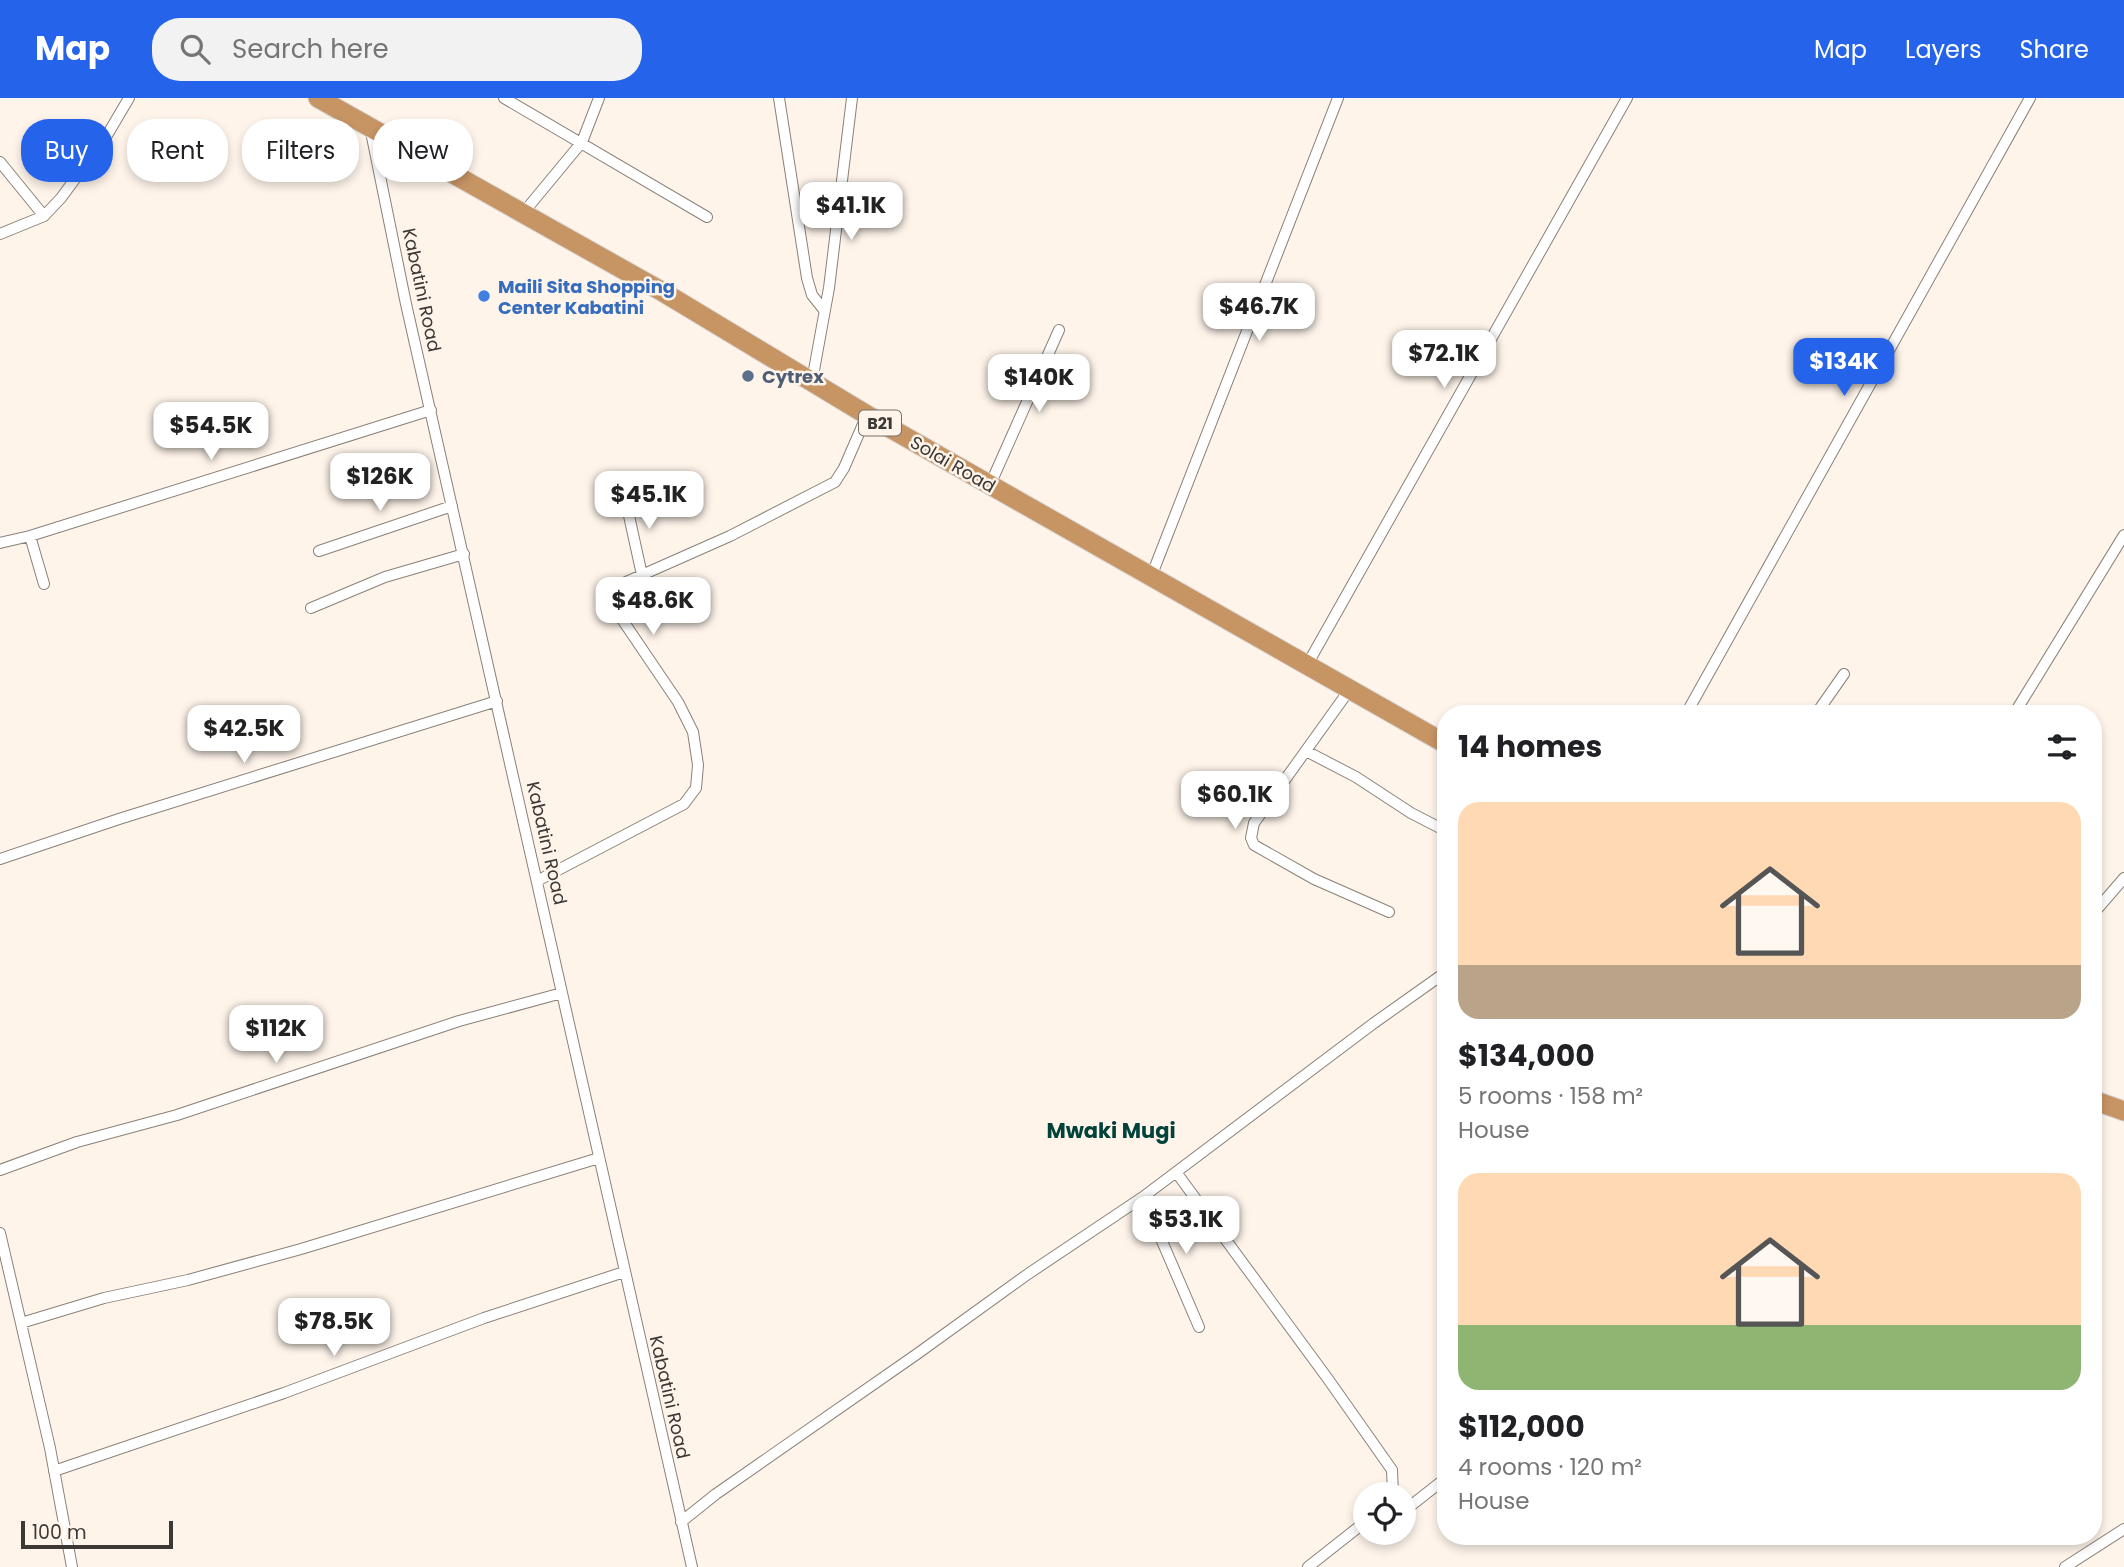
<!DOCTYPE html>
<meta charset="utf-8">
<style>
body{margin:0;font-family:Poppins,sans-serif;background:#f2f2f2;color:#202124;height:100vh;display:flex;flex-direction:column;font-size:26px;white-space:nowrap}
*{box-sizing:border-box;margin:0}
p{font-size:23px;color:#757577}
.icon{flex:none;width:38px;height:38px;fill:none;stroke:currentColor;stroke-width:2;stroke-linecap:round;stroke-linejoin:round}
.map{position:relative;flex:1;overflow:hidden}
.sheet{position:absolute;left:1437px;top:607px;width:665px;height:840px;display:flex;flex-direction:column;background:#fff;border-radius:28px;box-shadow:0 4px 10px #0003}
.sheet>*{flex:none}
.hud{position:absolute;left:21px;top:21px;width:665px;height:63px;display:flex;gap:14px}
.controls{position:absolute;left:1353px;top:1384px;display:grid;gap:14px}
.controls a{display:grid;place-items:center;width:63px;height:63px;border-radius:50%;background:#fff;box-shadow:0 4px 10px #0003;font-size:35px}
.scale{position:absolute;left:21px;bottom:18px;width:152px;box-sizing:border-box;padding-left:7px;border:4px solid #3c3835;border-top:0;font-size:19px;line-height:24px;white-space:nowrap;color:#3c3835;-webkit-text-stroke:5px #fef4ea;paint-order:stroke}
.price{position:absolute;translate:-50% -60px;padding:0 16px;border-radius:14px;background:#fff;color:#222;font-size:23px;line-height:46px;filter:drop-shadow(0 2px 4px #0008)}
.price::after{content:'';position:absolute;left:50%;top:42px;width:21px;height:16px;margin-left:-10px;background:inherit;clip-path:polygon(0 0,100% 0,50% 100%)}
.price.active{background:#2563eb;color:#fff}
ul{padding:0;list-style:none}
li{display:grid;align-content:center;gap:14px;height:371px;padding:0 21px}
li span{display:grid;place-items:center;height:217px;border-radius:21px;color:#555}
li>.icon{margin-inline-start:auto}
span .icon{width:126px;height:126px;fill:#fffc;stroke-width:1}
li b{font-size:30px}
h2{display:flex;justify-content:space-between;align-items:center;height:84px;padding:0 21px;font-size:30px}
.chip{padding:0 24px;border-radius:28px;background:#fff;box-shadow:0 4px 10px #0003;font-size:24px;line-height:63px}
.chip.active{background:#2563eb;color:#fff}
header{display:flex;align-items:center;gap:42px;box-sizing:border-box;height:98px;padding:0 35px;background:#2563eb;color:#fff}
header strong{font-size:33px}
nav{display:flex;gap:38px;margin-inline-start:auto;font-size:24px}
.search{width:490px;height:63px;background:#f2f2f2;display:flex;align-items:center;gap:18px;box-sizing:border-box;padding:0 24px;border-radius:28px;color:#757577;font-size:26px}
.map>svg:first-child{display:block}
</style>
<header>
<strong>Map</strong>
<div class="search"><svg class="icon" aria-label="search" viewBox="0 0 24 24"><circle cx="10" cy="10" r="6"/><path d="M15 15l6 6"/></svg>Search here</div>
<nav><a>Map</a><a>Layers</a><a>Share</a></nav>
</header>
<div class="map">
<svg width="2124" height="1469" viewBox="0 0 2124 1469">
<rect width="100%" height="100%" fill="#fef4ea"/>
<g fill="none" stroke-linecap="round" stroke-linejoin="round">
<!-- minor casing -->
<g stroke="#8a8078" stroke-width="12">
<path id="minor" d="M504,0L707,119
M779,0L807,180L812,197L824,212
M370,29L406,206L692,1469
M0,64L44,118
M524,114L582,44L599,0
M0,136L44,118L61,100L106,39L129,0
M812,283L829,190L852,0
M990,387L1059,232
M624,395L642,477
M30,438L44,486
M0,445L30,438L431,312
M319,453L452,408
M1151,479L1338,0
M311,510L385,479L464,456
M1307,567L1627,0
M1350,591L1254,725L1251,740L1254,747L1314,781L1389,814
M1686,616L2030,0
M1816,616L1844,576
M2014,616L2124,437
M1306,653L1356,679L1411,715L1446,733
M0,761L119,721L497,603
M537,783L684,706L696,690L698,667L693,634L678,604L613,508L612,493L617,488L730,438L835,384L844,370L867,317
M2093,816L2124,780
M0,1072L77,1044L177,1017L459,923L562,895
M1176,1074L1328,1281L1392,1372L1393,1396
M1143,1099L1199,1229
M0,1135L50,1350L72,1469
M21,1225L104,1200L188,1182L301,1151L599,1060
M54,1373L284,1295L484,1220L624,1174
M1404,1413L1446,1380
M681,1424L716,1396L917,1256L1028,1176L1143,1099L1374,925L1446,874
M1308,1469L1365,1424
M2065,1469L2124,1431"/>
</g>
<!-- trunk casing -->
<g stroke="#d8d7d7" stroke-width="21">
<path id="trunk" d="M318,0L663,194L867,317L1446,646
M2093,1002L2124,1013"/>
</g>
<!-- minor -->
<use href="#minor" stroke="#fff" stroke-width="10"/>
<!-- trunk -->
<use href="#trunk" stroke="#c79464" stroke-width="19"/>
</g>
<!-- markers -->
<circle fill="#3f7fe0" stroke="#fef4ea" stroke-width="2.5" cx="484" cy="198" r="7"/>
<circle fill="#5c6f8a" stroke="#fef4ea" stroke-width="2.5" cx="748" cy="278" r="7"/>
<g text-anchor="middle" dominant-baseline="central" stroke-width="5" stroke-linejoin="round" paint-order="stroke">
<!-- shield labels -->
<rect fill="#fef4ea" stroke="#76706b" stroke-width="2" x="859" y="312.5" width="42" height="25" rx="5"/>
<g font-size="16" font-weight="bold" fill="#3c3835">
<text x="880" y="325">B21</text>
</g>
<!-- shop labels -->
<g font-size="18" font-weight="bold" fill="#366cbe" stroke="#fef4ea" text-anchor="start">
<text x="498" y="188">Maili Sita Shopping<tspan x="498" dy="21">Center Kabatini</tspan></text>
</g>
<!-- street labels -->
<g font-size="18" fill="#3c3835" stroke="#fef4ea">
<text transform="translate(422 192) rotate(78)">Kabatini Road</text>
<text transform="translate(953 366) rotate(30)">Solai Road</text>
<text transform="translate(547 745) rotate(77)">Kabatini Road</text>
<text transform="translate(670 1299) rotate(77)">Kabatini Road</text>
</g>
<!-- service labels -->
<g font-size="18" font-weight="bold" fill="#4e5e75" stroke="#fef4ea" text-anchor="start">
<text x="762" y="278">Cytrex</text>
</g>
<!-- quarter labels -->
<g font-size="21" font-weight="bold" fill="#01423b" stroke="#fef4ea">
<text x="1111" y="1032">Mwaki Mugi</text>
</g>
</g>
</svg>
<div class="controls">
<a><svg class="icon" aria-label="locate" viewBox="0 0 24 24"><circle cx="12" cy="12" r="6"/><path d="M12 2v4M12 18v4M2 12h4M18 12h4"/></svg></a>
</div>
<div class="scale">100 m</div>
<b class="price" style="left:851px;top:144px">$41.1K</b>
<b class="price" style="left:1259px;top:245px">$46.7K</b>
<b class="price" style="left:1444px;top:292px">$72.1K</b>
<b class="price active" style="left:1844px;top:300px">$134K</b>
<b class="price" style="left:1039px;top:316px">$140K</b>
<b class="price" style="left:211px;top:364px">$54.5K</b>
<b class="price" style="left:380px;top:415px">$126K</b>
<b class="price" style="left:649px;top:433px">$45.1K</b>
<b class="price" style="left:653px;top:539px">$48.6K</b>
<b class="price" style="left:244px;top:667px">$42.5K</b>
<b class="price" style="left:1235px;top:733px">$60.1K</b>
<b class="price" style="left:276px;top:967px">$112K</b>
<b class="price" style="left:1186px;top:1158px">$53.1K</b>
<b class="price" style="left:334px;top:1260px">$78.5K</b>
<div class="hud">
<a class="chip active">Buy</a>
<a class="chip">Rent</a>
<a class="chip">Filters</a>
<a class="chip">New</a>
</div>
<section class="sheet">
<h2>14 homes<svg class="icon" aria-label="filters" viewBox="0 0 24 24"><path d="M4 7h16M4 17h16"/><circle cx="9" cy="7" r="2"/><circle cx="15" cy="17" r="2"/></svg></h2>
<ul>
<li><span style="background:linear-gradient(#ffd9b3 75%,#b9a48a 0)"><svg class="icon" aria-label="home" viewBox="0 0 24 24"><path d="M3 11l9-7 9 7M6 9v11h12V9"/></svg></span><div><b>$134,000</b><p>5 rooms · 158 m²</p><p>House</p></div></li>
<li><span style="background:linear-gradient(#ffd9b3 70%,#8fb573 0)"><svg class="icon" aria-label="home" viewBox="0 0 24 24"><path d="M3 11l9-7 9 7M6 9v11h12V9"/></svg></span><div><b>$112,000</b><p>4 rooms · 120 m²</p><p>House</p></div></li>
</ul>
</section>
</div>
